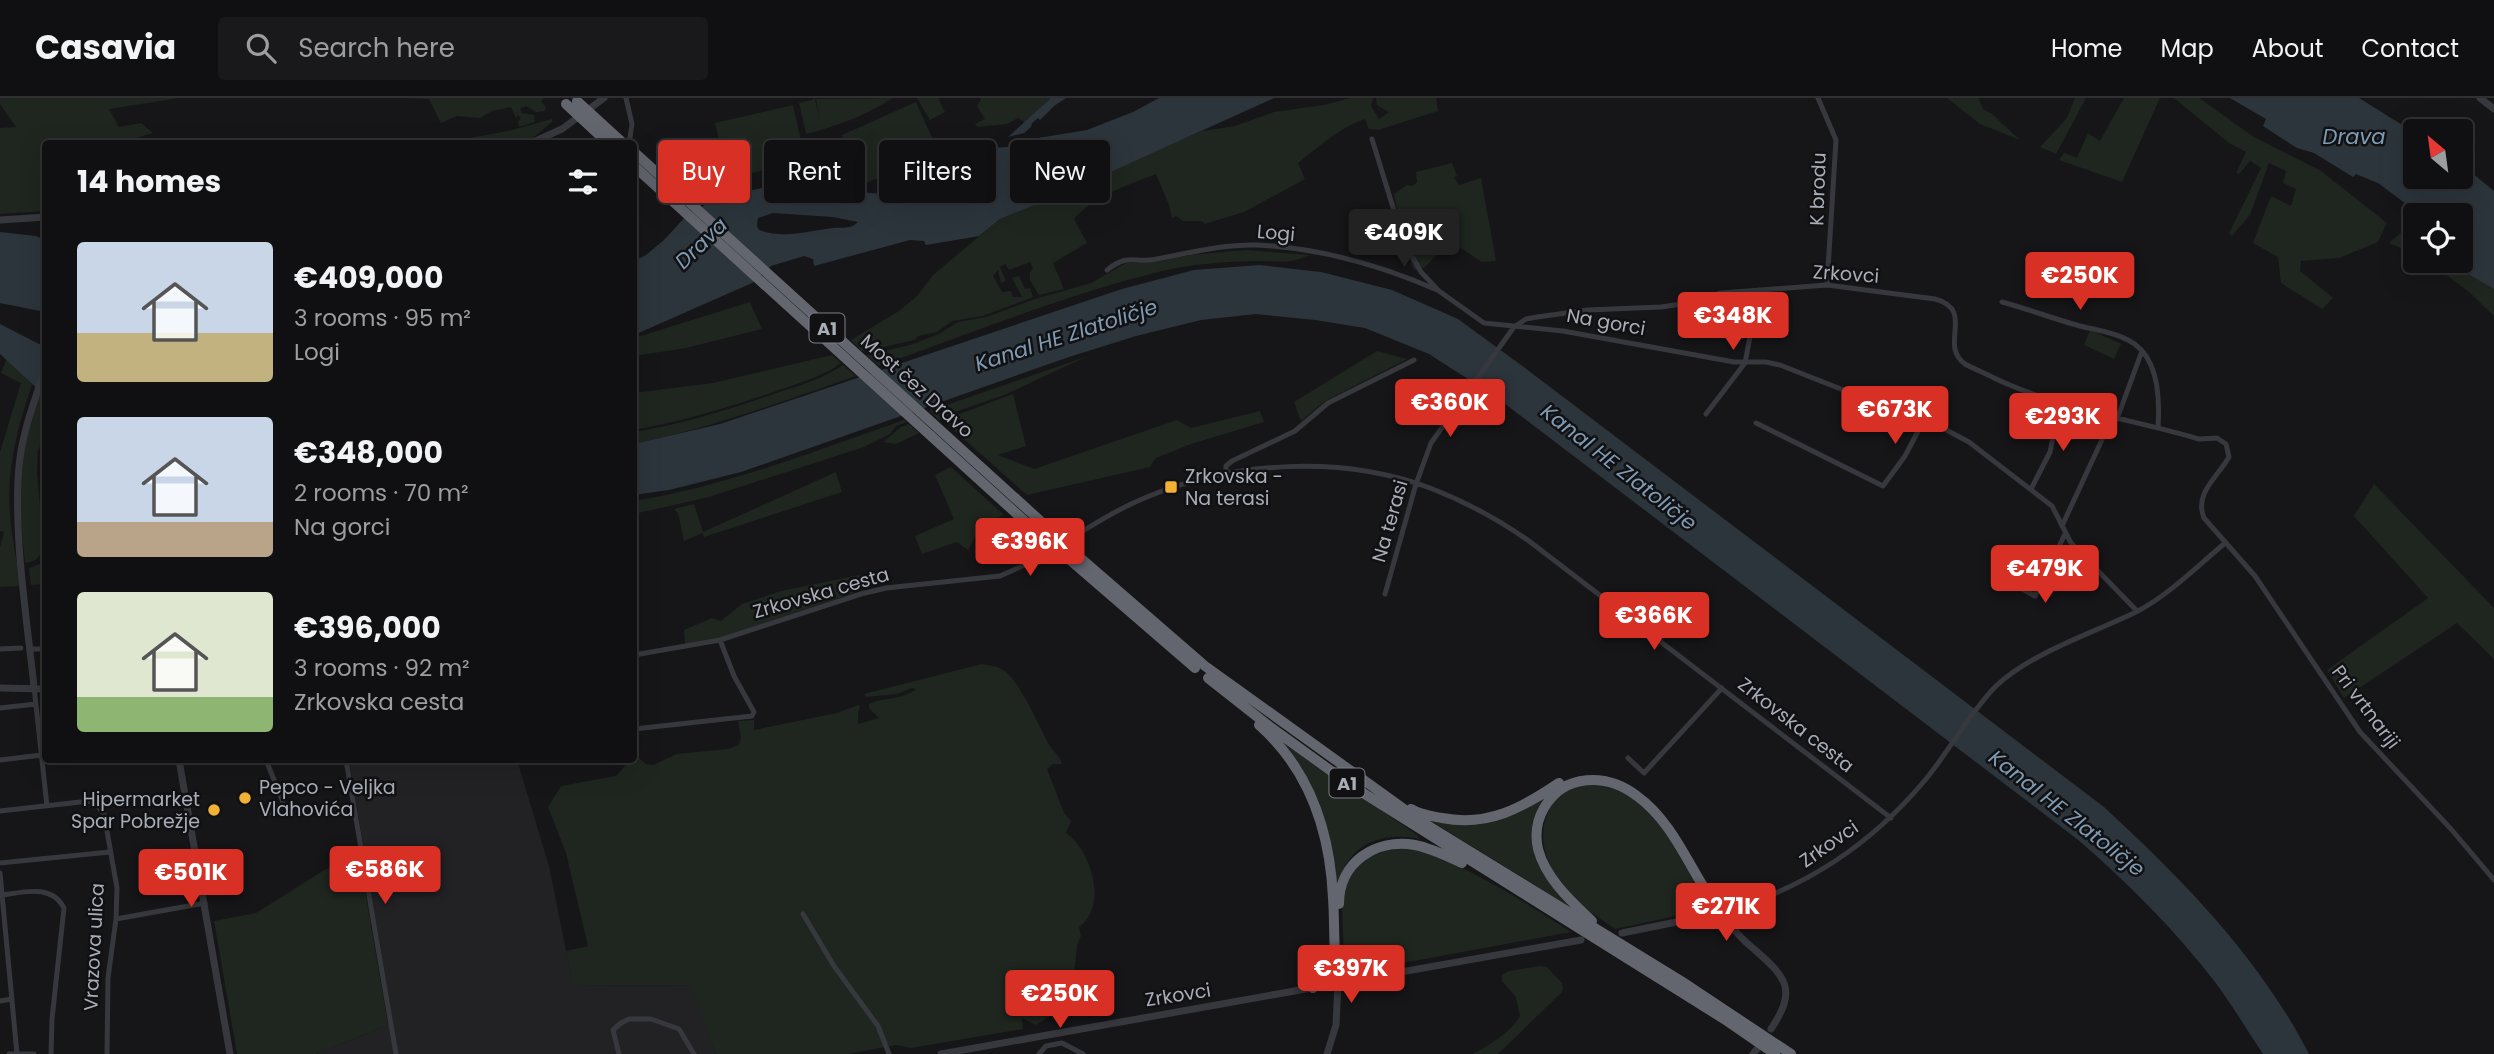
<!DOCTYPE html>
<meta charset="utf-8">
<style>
body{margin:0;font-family:Poppins,sans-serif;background:#19191b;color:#f1f3f6;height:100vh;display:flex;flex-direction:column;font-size:26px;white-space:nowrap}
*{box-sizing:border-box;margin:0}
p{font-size:23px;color:#9c9d9f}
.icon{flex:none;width:38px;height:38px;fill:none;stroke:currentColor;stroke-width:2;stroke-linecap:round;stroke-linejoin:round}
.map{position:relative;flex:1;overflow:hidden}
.details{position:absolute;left:42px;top:42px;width:595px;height:623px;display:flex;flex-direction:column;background:#101012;border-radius:7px;box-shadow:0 7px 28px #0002,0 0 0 2px #303032}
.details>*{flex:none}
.hud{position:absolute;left:658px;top:42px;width:665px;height:63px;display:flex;gap:14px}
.needle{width:46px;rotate:331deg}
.controls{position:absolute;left:2403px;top:21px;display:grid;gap:14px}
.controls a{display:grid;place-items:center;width:70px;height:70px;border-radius:7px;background:#101012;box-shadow:0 7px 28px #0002,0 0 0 2px #303032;font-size:35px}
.price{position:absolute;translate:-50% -60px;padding:0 16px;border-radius:7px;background:#d93025;color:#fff;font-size:23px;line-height:46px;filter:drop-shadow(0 2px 4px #0008)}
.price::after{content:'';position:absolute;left:50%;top:42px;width:21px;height:16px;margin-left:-10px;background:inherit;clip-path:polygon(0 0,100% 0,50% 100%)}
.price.active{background:#222;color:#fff}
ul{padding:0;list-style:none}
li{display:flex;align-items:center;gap:21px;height:175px;padding:0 35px}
li span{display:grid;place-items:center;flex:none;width:196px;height:140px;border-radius:7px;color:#555}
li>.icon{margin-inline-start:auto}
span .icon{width:84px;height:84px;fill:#fffc;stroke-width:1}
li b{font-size:30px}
h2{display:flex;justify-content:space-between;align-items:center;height:84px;padding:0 35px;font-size:30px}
.pill{padding:0 24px;border-radius:7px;background:#101012;box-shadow:0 7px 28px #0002,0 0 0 2px #303032;font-size:24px;line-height:63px}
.pill.active{background:#d93025;color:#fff}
header{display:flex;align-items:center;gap:42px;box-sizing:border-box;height:98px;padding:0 35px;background:#101012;border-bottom:2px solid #303032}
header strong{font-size:33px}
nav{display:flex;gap:38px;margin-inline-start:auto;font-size:24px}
.search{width:490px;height:63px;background:#19191b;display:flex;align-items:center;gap:18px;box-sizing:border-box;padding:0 24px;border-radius:7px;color:#9c9d9f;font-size:26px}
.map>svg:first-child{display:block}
</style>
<header>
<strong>Casavia</strong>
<div class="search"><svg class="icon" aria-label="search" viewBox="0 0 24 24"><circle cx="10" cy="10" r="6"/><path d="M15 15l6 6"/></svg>Search here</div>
<nav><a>Home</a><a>Map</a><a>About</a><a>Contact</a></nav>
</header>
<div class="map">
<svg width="2494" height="956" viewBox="0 0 2494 956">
<rect width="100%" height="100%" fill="#161618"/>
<!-- built -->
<path fill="#222225" d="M349,662H517L549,768L573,888L691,887L716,956H316L393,925Z"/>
<!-- green -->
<path fill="#1e261f" d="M0,0H179L109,11L119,29L141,25L153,35L120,45L46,46L45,113L0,116V30L16,29L0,6Z
M402,0H544L541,4L546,9L545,13L536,14L526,8L520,11L522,15L534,17L535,24L519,29L518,24L521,20L518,17L516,20L511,9L492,13L480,20L457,18L441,25L429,1Z
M893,0C864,18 838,28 806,36L799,5L815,1L820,23L816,1Z
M917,0H938L945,14L930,22Z
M980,0H1051L1026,25L1018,20L1007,26L977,29L975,26L985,21L977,8L981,2Z
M1350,0H1373L1371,8L1379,21L1389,14L1377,7L1376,0H1436L1438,13L1378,32L1369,31L1365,21C1339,30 1320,48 1298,65L1305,81L1244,114L1205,126L1201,123H1183L1176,118L1172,120L1169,107L1156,76C1128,87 1094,98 1074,121L1087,145L1053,165L1064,191L1039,197L1030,182V174L1033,171L1030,164L1009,172L1005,166L1000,169L1006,183L1001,185L998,172L993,178L1002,194L1011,193L1013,199H1022L1012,180L1019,178L1025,191L1030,190L1033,199L983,218L952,223L937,234L918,238L914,242L867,253H862L851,242L899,213L917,198L933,177L1000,121L1202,33L1235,28L1274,14L1324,7Z
M1947,0H1978L1984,12L1991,15L2020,42L1980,26Z
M2075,0H2086L2056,56L2040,49L2067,20Z
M2124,0H2160L2122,84L2059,62L2064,55L2077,60L2088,35L2100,43Z
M2174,0H2199L2254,39L2321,73L2387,125L2378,144L2339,160L2301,163L2300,173L2333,200L2322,211L2281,185L2278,159L2253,145L2271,98L2291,108L2296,91L2283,85L2286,73L2269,65L2250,117L2232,138L2229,135L2261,70L2250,63L2239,76L2236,75L2246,54L2229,45Z
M916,4L938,53L864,86L842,37Z
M793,7L804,56L776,62L778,69L728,81L715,25Z
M552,21V24L533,40L518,45L450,46L449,44L512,32Z
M840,49L845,68L814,76L809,56Z
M1452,65L1457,78L1454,79L1459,87L1481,80L1496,163L1482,164L1450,143L1425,169L1414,172L1393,119L1398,116L1394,96L1407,87L1413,88L1417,84L1416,74Z
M2405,131L2415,138V156L2389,145Z
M1246,152L1309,157C1286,168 1276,162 1252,163C1222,164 1192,166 1162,173C1068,196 972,235 879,268L866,257L910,247L939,236L958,224L986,219L1035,201L1091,185L1126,165L1157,164L1190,157Z
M2428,163H2449L2494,191V218L2469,194Z
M750,204L762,231L686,250L634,258V240Z
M2090,232L2121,246L2114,261L2084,247Z
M1377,253L1407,261L1325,303L1301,323L1294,304Z
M832,257L841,265C821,280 795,286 771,295C726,310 681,324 634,332V295L713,285Z
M1088,258L1004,297L955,314L939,322L929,313Z
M7,260L32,287C18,327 6,374 10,417C12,441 17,464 21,488L0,489V449L4,434L0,433V354L21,285L1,275Z
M843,267L856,278C782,304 710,330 634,346V334C683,326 731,311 779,294C802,287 824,280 843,267Z
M39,295L46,299L45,336L38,353L37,372L43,446C42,457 37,464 25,465C21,426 16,382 25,343C29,327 35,311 39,295Z
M1013,296L1026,348L998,357L1034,371L1177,322L1191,330L1260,313L1264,324L1191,346L1156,360L1150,369L1027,397L947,326L954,318Z
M904,322L907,324L896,328L890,336L864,349L709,399L634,416V403C727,388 815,353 904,322Z
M909,326L919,335L896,346L883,344L901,329Z
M951,369L1004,417L981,428L968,452L957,444L922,456L915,438L954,421L935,377Z
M836,374L842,394L704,439L702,435L684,443L678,415L674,411L694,406L703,434Z
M2374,386L2494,510V561L2457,525L2344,600L2327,572L2428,500L2354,418Z
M45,464V486L31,487L29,470Z
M874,474L860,493L719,540L685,546L684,532L712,520L721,523L742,506L781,493Z
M982,566C988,567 997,568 1003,572C1020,582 1039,630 1050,648C1055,655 1060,658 1062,666H1053L1047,671L1064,715L1071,723L1066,735C1088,750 1105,796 1087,821C1085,824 1082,826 1079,829L1081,838L1077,847L1074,877L1067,887L1058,913L1036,927L1022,920L1023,931L911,950L896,947L848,956H716L690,887L573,888L566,853L588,848L566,755L548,709L561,688L616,678L630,662H634V656L646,666L653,667L677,656L728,651L739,647L741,640L738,623L754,622V632L837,615L858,607L860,608L858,614V626L879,620L869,610V606C885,598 901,603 916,591L912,590L897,596L866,599L864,596Z
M1282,643L1417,737L1420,741C1377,732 1343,749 1337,795L1331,748L1319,704Z
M1594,685C1605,688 1621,691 1631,698C1661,718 1688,762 1700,797L1685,816L1615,831C1601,821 1584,811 1572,798C1550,774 1533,742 1550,710C1554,703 1560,694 1568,691C1576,688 1586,687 1594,685Z
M1547,697L1534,749L1572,810L1431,723L1460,726Z
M1411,749C1468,768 1520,801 1571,834L1414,863L1350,871L1344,865L1342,804L1348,775L1370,755Z
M358,751L388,927L316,956H237L214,823L256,815Z
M1540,868L1547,869L1562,885L1563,891L1561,895L1498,956H1473C1489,947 1511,934 1520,918L1516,899L1502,883V877L1509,873Z"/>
<!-- water -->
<path fill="#2c353c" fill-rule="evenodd" d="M1051,0H1066L1054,8L1040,22L1038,20L1032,25L1031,29L1024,35L1008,39Z
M1159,0H1274L1075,90L1000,121L979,138L926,147L924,143L910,142L814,168L813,161L804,158L771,168L752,185L634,237V163L646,157L664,142L687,117L712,103L726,98L771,88L884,96L917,85L993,50L1008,49L1032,41L1087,32L1133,14ZM773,115L833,119L858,124C850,132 842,129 833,130C809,133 783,141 759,132L757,128L758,120Z
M2230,0H2359L2415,35V79H2460L2461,66L2494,93V191L2465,174L2468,164L2461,159L2460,117H2421L2378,85L2356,76L2353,79L2314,55L2297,50L2263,28L2266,21Z
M0,134L36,138L45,142V214L0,205Z
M1260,167L1321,174L1392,192L1458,221L1525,270L2104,709C2183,782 2259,859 2309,956H2263C2247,932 2232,907 2215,884C2174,831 2128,785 2077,741L1496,299L1429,256L1365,230L1315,222L1256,216L1201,222L1136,238L1069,259L741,374L669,392L634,397V346L720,326L1122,191L1194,172Z
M0,226L45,249V298L0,256Z"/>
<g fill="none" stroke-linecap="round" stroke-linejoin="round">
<!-- minor -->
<path stroke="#37383d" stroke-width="5" d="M626,0L632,26L629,46
M1818,0L1836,42L1827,187
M1372,41L1403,142L1421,174L1439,193L1484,225L1563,233L1734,264H1766L1780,267L1851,295L1880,302L1916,316L1969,344L2052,408L2071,445L2137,513
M1107,172C1130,154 1133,166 1157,161C1189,155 1223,146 1257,147C1319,150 1380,167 1437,192
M2002,204C2028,211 2054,221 2080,228C2096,232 2113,234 2128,242C2159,257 2160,300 2158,329
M1706,316L1745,265L1759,192
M2117,321L2142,253
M1756,325L1883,388L1905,358L1925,320
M1226,376V368L1232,363L1295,333L1328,305L1414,262
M2031,391L2050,354L2060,306
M2062,428L2106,333
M1063,445C1090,429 1117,411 1147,399C1233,363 1342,357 1430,390C1466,404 1498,421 1529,443L1891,720
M2058,453H2078
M2004,481L2035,498L2065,436
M1385,496L1416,386L1431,345L1514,229L1526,221L1537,219L1588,212L1661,209L1689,205L1721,195L1827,187L1935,201C1976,212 1938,247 1965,266C1974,271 1985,275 1994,280C2059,311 2130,321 2199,341L2217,340L2226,346L2229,359C2217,380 2194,395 2204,420L2255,478L2360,634L2451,731L2494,782
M0,551L21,550
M30,551H46
M634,557L720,542L861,496L886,490L1000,478L1036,462L1055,451
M34,589L47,708
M0,610L36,606
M634,631L752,618L754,614L734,578L720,542
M1628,660L1644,675L1722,590
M0,662L42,657
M266,662L283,704L279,712L268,715
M346,662L396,956
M0,713L89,703L96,706L104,716L117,790L116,821L108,880L107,956
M0,765L110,754
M0,775L17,956
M3,797C24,794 52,786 64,810L52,921L51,956
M1721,815C1805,790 1870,748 1926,681C1949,653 1971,613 1996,588C2031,555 2093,535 2136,514C2169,497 2196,469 2224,446
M803,816L834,868L878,928L889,956
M116,821L205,805
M0,903L12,901
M9,956H34
M619,956L613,932L621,925L629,921H651L679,931L694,956
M1039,956L1046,948L1062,945L1083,956"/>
<!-- tertiary -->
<path stroke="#37383d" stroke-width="7" d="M2480,0L2494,11
M529,46L562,31L604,0
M0,122L46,119
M34,589C27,521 13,436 19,368C22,335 35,301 46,269
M0,590L46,591
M179,662L230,956
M1622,835L1721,815C1731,829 1741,841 1755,852C1787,880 1797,892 1771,931
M941,956L1581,842
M1327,956L1336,927L1338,885
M1753,956L1757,951"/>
<!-- motorway -->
<path stroke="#63666e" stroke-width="10" d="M634,54L1047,429
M634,68L1040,437
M1077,457L1205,568L1422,724L1681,883L1791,956
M1070,462L1195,570
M1208,580L1269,628L1352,688L1724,921L1775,956
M1259,627C1310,672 1330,734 1333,800C1335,828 1333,857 1338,885
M1411,711C1420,717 1431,718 1442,720C1488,729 1522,710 1559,685
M1339,806C1339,764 1376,740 1415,747C1431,750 1447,758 1462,765
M1592,823C1571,803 1546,781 1538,751C1535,737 1537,722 1544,710C1564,675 1607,675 1637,698C1676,726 1692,778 1721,815
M1686,823L1701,803L1702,788
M1313,890L1328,873L1332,860"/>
<!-- motorway-bridge -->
<path stroke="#63666e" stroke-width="10" d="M577,3L624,46
M566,6L609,46
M1047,429L1077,457
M1040,437L1070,462"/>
</g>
<!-- markers -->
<g fill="#f2b134" stroke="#111113" stroke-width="2.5">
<rect x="1164" y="382" width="14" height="14" rx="3.5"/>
<circle cx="245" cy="700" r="7"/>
<circle cx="214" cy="712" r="7"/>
</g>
<g text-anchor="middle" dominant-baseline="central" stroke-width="5" stroke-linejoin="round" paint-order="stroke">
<!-- shield labels -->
<g fill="#111113" stroke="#7b7e86" stroke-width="2">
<rect x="809.5" y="215.5" width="35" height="29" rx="5"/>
<rect x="1329.5" y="670.5" width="35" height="29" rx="5"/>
</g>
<g font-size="18" font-weight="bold" fill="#a8adb8">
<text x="827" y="230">A1</text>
<text x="1347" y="685">A1</text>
</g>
<!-- street labels -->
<g font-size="19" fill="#a8adb8" stroke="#111113">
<text transform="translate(1818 91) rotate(-88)">K brodu</text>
<text transform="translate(1276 135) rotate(5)">Logi</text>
<text transform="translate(1846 176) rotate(4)">Zrkovci</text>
<text transform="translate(1606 224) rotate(10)">Na gorci</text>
<text transform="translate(917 288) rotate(42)">Most čez Dravo</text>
<text transform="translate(1390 423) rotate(-74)">Na terasi</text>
<text transform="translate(821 495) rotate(-16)">Zrkovska cesta</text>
<text transform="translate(2366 609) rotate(53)">Pri vrtnariji</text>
<text transform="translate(1796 627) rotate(38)">Zrkovska cesta</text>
<text transform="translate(1829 746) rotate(-35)">Zrkovci</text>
<text transform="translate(94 849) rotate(-87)">Vrazova ulica</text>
<text transform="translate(1178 897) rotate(-9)">Zrkovci</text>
</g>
<!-- poi labels -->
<g font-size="19" fill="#a8adb8" stroke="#111113" text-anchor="start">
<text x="1185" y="378">Zrkovska -<tspan x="1185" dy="22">Na terasi</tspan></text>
<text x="259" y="689">Pepco - Veljka<tspan x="259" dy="22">Vlahovića</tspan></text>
<text x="200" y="701" text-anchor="end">Hipermarket<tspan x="200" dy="22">Spar Pobrežje</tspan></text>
</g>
<!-- water labels -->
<g font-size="21" font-style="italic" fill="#7f9bb3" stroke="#111113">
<text x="2354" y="38">Drava</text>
<text transform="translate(701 145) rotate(-44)">Drava</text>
<text transform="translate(1066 237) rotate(-18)">Kanal HE Zlatoličje</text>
<text transform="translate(1619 369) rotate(38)">Kanal HE Zlatoličje</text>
<text transform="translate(2067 715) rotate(38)">Kanal HE Zlatoličje</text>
</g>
</g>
</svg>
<div class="controls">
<a><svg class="needle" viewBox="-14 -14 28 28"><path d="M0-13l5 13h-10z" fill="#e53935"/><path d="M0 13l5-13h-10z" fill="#9c9d9f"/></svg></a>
<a><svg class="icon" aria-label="locate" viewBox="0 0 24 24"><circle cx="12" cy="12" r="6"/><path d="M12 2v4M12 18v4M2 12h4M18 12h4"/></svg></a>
</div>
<b class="price active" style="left:1404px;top:171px">€409K</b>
<b class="price" style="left:2080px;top:214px">€250K</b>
<b class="price" style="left:1733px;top:254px">€348K</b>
<b class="price" style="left:1450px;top:341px">€360K</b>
<b class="price" style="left:1895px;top:348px">€673K</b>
<b class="price" style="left:2063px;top:355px">€293K</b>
<b class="price" style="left:1030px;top:480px">€396K</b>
<b class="price" style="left:2045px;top:507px">€479K</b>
<b class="price" style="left:1654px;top:554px">€366K</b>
<b class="price" style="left:385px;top:808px">€586K</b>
<b class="price" style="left:191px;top:811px">€501K</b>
<b class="price" style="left:1726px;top:845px">€271K</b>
<b class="price" style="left:1351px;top:907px">€397K</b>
<b class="price" style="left:1060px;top:932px">€250K</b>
<div class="hud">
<a class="pill active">Buy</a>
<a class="pill">Rent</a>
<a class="pill">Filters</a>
<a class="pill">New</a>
</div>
<section class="details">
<h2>14 homes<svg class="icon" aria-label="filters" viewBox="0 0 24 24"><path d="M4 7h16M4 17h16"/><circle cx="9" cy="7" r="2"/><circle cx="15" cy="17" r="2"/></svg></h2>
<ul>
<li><span style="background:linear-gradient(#c9d6e8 65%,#c2b280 0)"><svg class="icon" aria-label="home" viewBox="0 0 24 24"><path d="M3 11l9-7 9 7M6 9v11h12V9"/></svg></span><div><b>€409,000</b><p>3 rooms · 95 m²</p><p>Logi</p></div></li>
<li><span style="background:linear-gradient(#c9d6e8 75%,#b9a48a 0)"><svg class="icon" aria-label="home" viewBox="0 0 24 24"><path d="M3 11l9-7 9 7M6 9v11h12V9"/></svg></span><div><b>€348,000</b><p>2 rooms · 70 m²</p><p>Na gorci</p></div></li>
<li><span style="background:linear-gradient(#dfe7d0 75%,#8fb573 0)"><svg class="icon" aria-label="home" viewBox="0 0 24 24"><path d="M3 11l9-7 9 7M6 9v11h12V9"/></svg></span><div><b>€396,000</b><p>3 rooms · 92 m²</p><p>Zrkovska cesta</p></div></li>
</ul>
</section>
</div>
